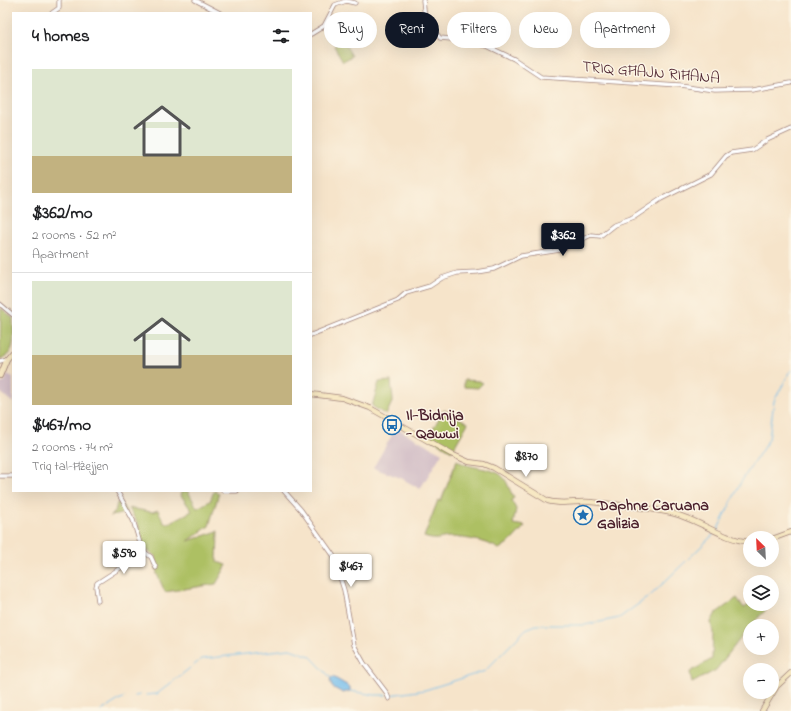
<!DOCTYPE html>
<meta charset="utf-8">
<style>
body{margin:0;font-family:"Indie Flower",sans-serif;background:#f6f6f6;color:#202124;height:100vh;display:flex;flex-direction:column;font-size:15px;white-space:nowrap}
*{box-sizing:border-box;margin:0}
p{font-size:13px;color:#757577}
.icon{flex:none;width:22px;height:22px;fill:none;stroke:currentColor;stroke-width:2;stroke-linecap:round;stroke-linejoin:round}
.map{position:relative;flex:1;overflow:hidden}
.panel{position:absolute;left:12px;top:12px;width:300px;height:480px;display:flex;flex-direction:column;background:#fff;border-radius:0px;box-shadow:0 4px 16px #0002}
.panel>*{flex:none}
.top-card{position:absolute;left:324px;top:12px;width:380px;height:36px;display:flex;gap:8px}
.needle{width:26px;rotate:336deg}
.controls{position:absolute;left:743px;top:531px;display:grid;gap:8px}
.controls a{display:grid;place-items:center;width:36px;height:36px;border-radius:50%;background:#fff;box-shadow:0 4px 16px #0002;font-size:20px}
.price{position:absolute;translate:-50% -34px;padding:0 9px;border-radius:4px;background:#fff;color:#222;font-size:13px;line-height:26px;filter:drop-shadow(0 1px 2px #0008)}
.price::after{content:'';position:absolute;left:50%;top:24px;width:12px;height:9px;margin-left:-6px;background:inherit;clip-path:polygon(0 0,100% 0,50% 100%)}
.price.active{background:#111827;color:#fff}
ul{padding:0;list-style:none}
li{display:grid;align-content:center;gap:8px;height:212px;padding:0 20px}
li+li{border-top:1px solid #e0e0e0}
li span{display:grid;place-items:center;height:124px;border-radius:0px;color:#555}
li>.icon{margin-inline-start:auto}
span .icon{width:72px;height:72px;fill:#fffc;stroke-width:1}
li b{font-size:17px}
h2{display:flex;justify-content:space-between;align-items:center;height:48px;padding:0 20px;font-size:17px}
.chip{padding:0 14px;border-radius:18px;background:#fff;box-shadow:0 4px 16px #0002;font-size:14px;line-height:36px}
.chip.active{background:#111827;color:#fff}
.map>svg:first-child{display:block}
</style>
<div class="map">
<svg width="791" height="711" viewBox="0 0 791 711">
<rect width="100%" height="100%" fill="#fcf5e5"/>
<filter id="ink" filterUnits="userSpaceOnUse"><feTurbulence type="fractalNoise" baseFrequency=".025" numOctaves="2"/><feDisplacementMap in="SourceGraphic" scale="8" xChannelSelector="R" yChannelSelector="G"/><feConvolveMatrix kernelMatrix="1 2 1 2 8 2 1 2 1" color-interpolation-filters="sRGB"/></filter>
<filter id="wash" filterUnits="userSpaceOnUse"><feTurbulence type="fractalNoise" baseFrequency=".012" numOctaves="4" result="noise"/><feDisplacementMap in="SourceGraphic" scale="16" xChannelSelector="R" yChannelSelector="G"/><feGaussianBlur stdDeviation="0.9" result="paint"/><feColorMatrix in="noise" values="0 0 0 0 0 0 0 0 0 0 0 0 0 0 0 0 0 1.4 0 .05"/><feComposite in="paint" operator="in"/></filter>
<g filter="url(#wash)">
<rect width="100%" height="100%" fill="#f6e4ca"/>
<!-- industrial -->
<path fill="#d2bdc6" d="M7,374L13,377V403L0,392V384L5,382Z
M396,428L442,453L420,489L401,478L373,468Z"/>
<!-- green -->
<path fill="#adc064" stroke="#7c7048" d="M343,41L352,56L343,61L334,46Z
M1,308L13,318C13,333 18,354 0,359Z
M464,380L479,381L483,383L478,388L464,387Z
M391,381L393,400L386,415L372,406L379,382Z
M444,410L468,423L452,451L428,437Z
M457,460C469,470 495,466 504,478C508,483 510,492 514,498L511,500L516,509L513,524L525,526L511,541L499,549C486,541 468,538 452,537C439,537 439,542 424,537L438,500L441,501Z
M182,491H188L197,508L210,501L214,491L219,493L209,526L188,541L218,531L217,562L227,565L216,584L165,592L157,574L155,556L142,547L138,524L129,508L152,512L158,510L164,523H169L192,511L180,494Z
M119,501L127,512L117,515L110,516L115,512L117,503H119Z
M737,598L744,608L750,604H761L766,610L750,626L716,670L692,683L690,672L712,659L713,633L711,622L716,613Z"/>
<!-- water -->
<path fill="#74beed" stroke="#5f6e8c" d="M333,677L350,687V691L343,693L332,687L330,679Z"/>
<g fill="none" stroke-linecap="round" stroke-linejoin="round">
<!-- stream -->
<path stroke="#74beed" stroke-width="1" d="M717,531L741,482L769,439L774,401L791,370
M194,665L202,659L290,649L310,656L332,679
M350,691L375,695H386
M146,695L157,694L190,668
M389,695L425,690L485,671L526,629L536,625H585L619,618L651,595L715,533
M135,696L140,695
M101,711L124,697"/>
</g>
</g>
<g filter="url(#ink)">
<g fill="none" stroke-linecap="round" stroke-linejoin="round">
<!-- street casing -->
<g stroke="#a0827a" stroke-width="5">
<path id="street" d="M195,0L220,13
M423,0L425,18L440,38L462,40L487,46L514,59L541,77L679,86L715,91L752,90L791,83
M52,13L59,8V0
M311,34L324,26L335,5L346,1L355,3
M0,304L13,315
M311,335L398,300L406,293L430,286L442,278L457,273L477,272L494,269L521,256L560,250L591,235L600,236L614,225L633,218L661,199L711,174L726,156L731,153L752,150L767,140L791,129
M0,361L7,359
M0,476H13
M117,491L133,520L142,550L151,557L156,568
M223,491H237
M284,491L301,510L333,555L344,590L354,645L364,663L386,692L389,699
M98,601L96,587L97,583L139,556L142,550"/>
</g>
<!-- secondary casing -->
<g stroke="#a0827a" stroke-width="6">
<path id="secondary" d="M0,376L7,359L13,352
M311,394L342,398L370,408L451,454L469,462L484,464L494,468L548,501C562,505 575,501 590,502C615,504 642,507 667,512C696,517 720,539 750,542
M772,539L791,532
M762,711L777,686L791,673"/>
</g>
<!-- street -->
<use href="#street" stroke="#fff" stroke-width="3.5"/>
<!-- secondary -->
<use href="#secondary" stroke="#f7e8c3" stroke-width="4.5"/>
</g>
</g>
<!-- icons -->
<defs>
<g id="bus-ring" transform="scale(1)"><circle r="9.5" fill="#fcf5e5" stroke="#1f6fb2" stroke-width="1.5"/><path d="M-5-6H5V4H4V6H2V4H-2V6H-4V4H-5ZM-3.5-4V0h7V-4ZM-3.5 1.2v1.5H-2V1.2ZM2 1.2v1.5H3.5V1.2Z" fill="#1f6fb2"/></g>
<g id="sight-ring" transform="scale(1)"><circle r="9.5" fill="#fcf5e5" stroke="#1f6fb2" stroke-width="1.5"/><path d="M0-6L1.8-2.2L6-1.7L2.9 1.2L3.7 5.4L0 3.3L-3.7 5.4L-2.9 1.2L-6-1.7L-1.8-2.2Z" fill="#1f6fb2"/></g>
</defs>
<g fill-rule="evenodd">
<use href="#bus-ring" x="392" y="425"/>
<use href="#sight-ring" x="583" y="515"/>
</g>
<g text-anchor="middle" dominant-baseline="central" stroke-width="3" stroke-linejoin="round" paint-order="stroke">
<!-- street labels -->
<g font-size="16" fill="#4a1f2b" stroke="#fcf5e5">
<text transform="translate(651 73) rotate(5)">TRIQ GĦAJN RIĦANA</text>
</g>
<!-- poi labels -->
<g font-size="16" font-weight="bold" fill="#4a1f2b" stroke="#fcf5e5" text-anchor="start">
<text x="406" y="416">Il-Bidnija<tspan x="406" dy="18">- Qawwi</tspan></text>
<text x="597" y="506">Daphne Caruana<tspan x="597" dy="18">Galizia</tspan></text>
</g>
</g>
</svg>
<div class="controls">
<a><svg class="needle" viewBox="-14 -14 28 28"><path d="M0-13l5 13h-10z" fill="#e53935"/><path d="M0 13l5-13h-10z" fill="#757577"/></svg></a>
<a><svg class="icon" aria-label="layers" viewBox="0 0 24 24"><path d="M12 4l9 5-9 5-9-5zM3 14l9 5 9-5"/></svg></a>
<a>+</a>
<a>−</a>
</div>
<b class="price active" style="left:563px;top:257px">$362</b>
<b class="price" style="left:526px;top:478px">$870</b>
<b class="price" style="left:124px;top:575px">$590</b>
<b class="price" style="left:351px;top:588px">$467</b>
<div class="top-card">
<a class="chip">Buy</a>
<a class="chip active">Rent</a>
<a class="chip">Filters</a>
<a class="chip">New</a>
<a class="chip">Apartment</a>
</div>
<section class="panel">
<h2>4 homes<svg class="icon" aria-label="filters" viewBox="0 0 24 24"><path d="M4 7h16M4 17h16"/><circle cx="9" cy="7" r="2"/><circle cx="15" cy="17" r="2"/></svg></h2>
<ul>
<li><span style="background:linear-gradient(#dfe7d0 70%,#c2b280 0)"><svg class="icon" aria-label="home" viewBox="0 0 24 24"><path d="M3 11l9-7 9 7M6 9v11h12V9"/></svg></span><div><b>$362/mo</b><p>2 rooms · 52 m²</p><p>Apartment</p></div></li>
<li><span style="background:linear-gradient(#dfe7d0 60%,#c2b280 0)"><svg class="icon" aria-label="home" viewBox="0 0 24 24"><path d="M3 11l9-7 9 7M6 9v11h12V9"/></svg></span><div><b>$467/mo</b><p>2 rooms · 74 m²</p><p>Triq tal-Ħżejjen</p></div></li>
</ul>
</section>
</div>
